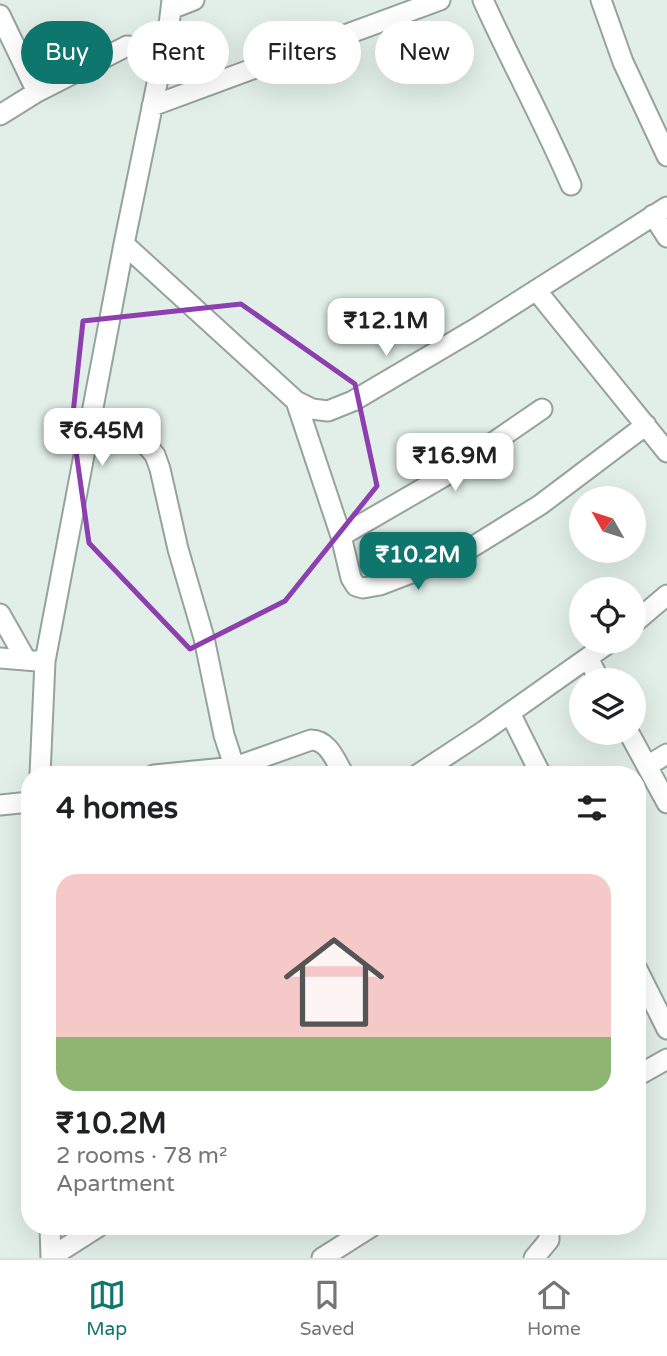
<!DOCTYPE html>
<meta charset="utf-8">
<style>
body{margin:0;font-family:"Varela Round",sans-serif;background:#f6f6f6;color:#202124;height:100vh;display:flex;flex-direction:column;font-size:26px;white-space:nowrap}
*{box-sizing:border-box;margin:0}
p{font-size:23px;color:#757577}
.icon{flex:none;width:38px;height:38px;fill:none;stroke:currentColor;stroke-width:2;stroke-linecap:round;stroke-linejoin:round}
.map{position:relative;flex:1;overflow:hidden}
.details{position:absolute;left:21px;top:766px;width:625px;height:469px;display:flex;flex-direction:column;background:#fff;border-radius:28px;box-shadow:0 7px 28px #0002}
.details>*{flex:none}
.top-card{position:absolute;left:21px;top:21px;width:626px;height:63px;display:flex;gap:14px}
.needle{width:46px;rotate:309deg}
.fabs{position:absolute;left:569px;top:486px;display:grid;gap:14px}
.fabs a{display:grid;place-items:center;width:77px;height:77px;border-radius:50%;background:#fff;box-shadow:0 7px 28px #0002;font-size:35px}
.price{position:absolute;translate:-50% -60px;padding:0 16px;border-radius:14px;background:#fff;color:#222;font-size:23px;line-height:46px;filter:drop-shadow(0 2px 4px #0008)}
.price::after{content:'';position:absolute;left:50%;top:42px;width:21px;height:16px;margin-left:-10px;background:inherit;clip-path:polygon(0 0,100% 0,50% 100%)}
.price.current{background:#0f766e;color:#fff}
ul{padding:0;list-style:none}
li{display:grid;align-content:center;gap:14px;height:371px;padding:0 35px}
li span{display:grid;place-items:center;height:217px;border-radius:21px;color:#555}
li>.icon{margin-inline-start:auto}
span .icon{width:126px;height:126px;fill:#fffc;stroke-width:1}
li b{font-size:30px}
h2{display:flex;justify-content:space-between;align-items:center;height:84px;padding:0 35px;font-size:30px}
.tag{padding:0 24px;border-radius:32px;background:#fff;box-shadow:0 7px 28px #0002;font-size:24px;line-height:63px}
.tag.current{background:#0f766e;color:#fff}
.tabs{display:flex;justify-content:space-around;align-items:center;height:98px;border-top:2px solid #e0e0e0;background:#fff;font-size:19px;color:#757577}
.tabs a{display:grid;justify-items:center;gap:4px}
.tabs .current{color:#0f766e}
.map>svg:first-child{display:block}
</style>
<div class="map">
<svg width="667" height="1258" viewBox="0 0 667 1258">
<rect width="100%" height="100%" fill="#e1efe8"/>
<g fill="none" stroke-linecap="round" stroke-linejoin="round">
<!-- minor casing -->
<g stroke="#96a39d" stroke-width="23">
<path id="minor" d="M483,0C511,62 544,122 571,185
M601,0L623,62L667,156
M171,9L194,0
M0,15L37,92
M152,106L440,0
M0,115L37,92L127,46L143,48L162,59
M653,215L667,237
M124,244L296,401L312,409L328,411L353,401L475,329L667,207
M536,290L667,452
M296,401L341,536L351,578L356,586L363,588L380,585L461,554L540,505L646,425
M89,428L130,433L148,447L155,455L160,469L178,549L204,638L224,735L237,775
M341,536L443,477L542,409
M0,614L26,660
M634,623L667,595
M0,658L37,661
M588,658L600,681
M510,713L541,775
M629,733L667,803
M647,766L667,754
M40,775L45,661L124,244L169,25L172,0
M154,775L235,767L311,740C329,740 336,762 344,775
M417,775L484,731L610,642
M0,805L30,802
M637,969L667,1029
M637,1076L667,1059
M50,1227L51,1258
M51,1257L98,1227
M322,1258L371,1227
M534,1258L549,1240V1227"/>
</g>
<!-- minor -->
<use href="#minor" stroke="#fff" stroke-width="19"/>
</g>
<!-- marked area -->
<path fill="none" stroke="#8d3faf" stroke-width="5" stroke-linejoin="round" d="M241,304L355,384L377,486L285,601L190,649L89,543L72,423L83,321Z"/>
</svg>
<div class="fabs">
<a><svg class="needle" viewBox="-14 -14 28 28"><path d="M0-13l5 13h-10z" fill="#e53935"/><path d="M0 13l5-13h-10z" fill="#757577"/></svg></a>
<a><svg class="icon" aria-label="locate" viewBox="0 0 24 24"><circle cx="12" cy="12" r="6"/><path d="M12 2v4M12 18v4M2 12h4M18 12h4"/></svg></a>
<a><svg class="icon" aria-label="layers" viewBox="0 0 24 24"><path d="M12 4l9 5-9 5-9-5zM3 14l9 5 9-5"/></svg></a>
</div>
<b class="price" style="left:386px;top:358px">₹12.1M</b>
<b class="price" style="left:102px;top:468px">₹6.45M</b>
<b class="price" style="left:455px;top:493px">₹16.9M</b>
<b class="price current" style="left:418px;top:592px">₹10.2M</b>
<div class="top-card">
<a class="tag current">Buy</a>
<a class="tag">Rent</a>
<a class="tag">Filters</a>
<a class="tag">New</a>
</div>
<section class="details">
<h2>4 homes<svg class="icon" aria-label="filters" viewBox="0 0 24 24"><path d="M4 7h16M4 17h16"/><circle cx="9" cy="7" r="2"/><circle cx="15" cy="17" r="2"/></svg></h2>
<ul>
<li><span style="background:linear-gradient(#f6c9c9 75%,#8fb573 0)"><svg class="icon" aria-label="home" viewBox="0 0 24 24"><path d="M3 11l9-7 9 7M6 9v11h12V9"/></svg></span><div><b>₹10.2M</b><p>2 rooms · 78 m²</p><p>Apartment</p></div></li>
</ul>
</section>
</div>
<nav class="tabs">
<a class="current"><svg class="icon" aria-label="map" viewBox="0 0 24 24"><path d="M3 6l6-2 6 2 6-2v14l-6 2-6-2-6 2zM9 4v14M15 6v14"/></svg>Map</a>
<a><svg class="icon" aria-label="saved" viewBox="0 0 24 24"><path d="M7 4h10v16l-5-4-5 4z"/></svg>Saved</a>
<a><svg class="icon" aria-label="home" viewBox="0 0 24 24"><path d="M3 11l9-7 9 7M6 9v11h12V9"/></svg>Home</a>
</nav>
